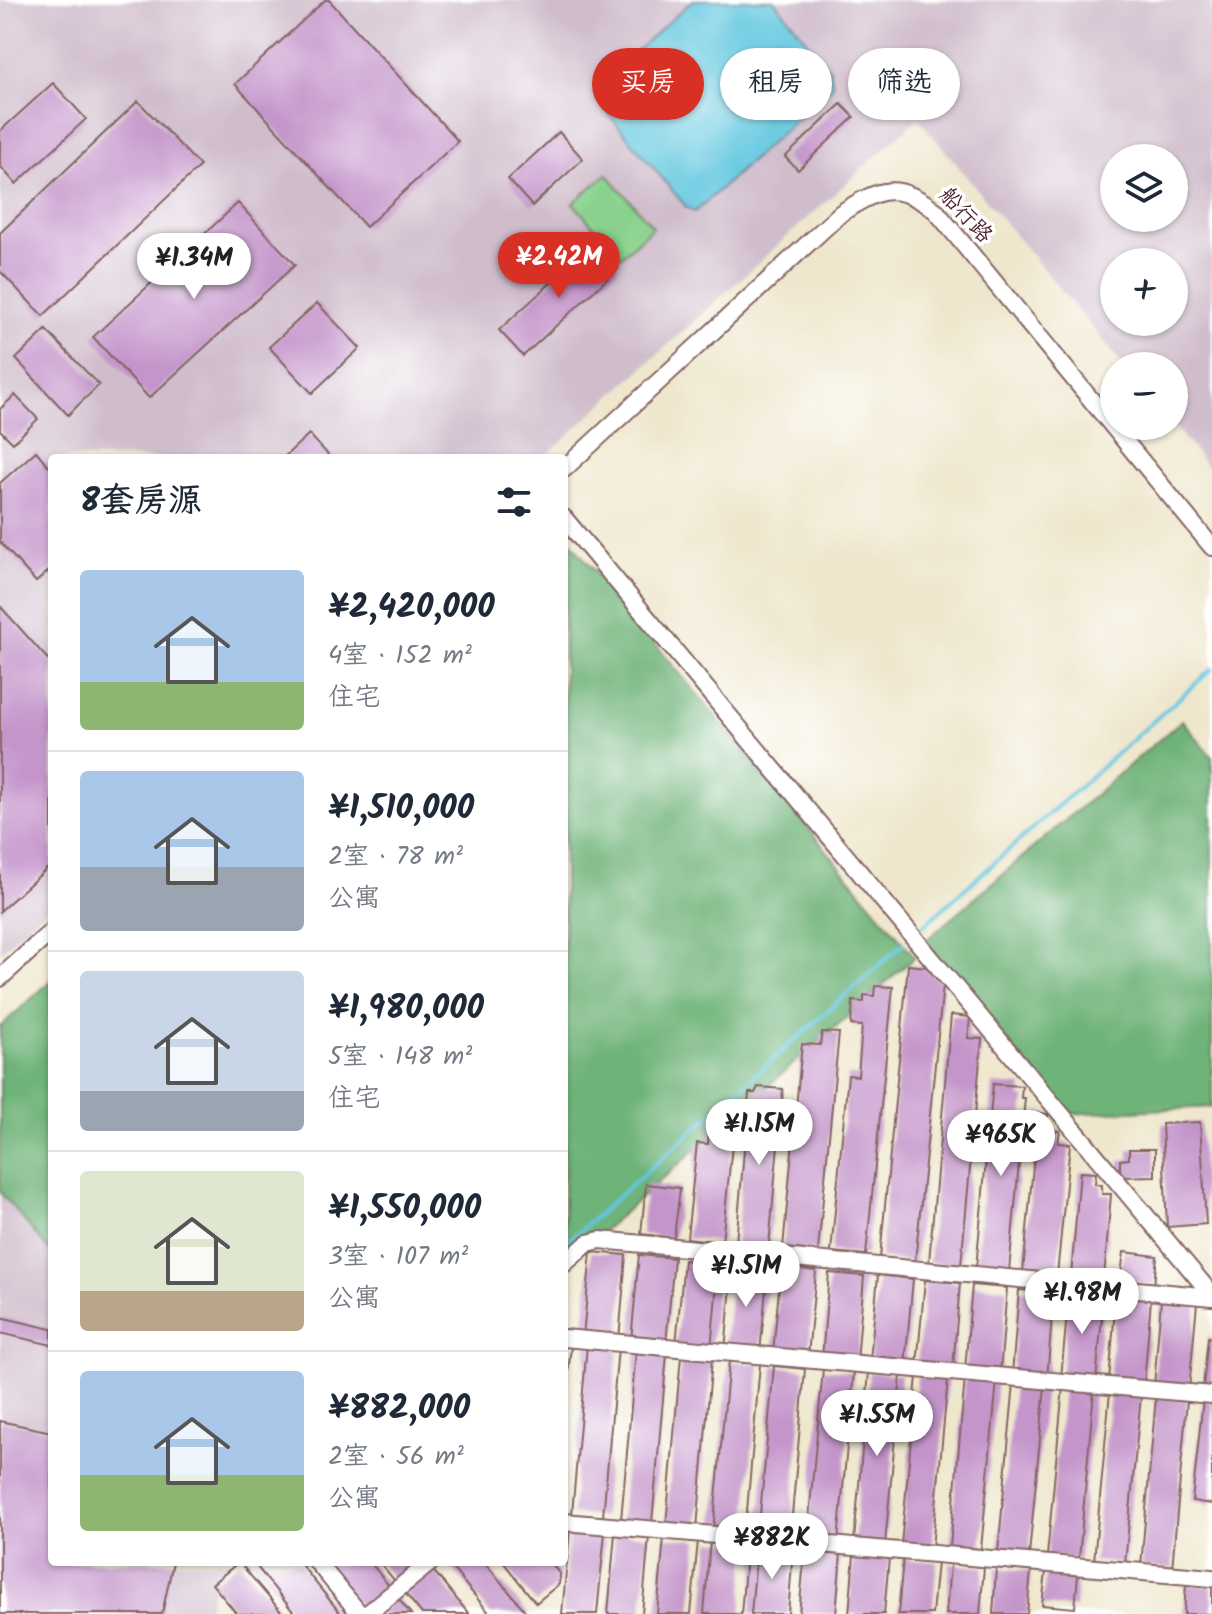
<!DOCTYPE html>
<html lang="zh">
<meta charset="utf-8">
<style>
body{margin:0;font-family:Kalam,"LXGW WenKai TC",sans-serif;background:#f6f6f7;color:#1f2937;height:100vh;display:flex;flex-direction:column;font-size:30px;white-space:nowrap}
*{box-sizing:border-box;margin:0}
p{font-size:26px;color:#747a83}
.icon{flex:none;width:44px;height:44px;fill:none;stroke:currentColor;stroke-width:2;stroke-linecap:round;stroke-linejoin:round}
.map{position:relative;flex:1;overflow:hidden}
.side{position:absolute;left:48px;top:454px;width:520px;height:1112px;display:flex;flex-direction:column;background:#fff;border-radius:8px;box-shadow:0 2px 6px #0004}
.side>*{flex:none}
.hud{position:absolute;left:592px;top:48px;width:500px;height:72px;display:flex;gap:16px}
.tools{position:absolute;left:1100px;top:144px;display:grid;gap:16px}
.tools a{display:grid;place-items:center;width:88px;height:88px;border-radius:50%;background:#fff;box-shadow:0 2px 6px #0004;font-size:40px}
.price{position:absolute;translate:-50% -68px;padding:0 18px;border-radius:28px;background:#fff;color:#222;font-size:26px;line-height:52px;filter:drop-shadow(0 2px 4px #0008)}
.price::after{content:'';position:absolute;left:50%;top:48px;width:24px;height:18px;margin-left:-12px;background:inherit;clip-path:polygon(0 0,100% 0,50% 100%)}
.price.current{background:#d93025;color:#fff}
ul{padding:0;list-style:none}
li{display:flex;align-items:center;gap:24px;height:200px;padding:0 32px}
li+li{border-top:2px solid #e0e1e3}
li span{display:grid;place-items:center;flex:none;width:224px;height:160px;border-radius:8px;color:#555}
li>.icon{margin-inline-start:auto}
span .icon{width:96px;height:96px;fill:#fffc;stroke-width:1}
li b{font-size:34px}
h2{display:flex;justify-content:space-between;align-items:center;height:96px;padding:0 32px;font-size:34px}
.pill{padding:0 28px;border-radius:36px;background:#fff;box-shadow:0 2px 6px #0004;font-size:28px;line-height:72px}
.pill.current{background:#d93025;color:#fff}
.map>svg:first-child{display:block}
</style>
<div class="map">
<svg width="1212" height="1614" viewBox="0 0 1212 1614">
<rect width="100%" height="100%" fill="#fff"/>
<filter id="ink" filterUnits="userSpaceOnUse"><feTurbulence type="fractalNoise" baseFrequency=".0125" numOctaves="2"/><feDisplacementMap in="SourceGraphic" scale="16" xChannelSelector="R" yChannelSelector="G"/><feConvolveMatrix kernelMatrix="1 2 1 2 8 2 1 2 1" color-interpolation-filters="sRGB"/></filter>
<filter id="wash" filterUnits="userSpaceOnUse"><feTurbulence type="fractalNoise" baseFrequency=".006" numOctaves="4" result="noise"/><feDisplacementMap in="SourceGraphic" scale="32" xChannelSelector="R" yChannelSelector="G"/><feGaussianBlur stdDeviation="1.8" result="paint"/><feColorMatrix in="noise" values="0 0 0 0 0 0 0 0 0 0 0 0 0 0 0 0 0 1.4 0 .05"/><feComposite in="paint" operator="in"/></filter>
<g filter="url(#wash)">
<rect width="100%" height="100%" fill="#efe7cd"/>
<!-- industrial -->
<path fill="#d0bdcc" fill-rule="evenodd" d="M0,0H1212V472L1174,426V366H1124L918,118L543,458H52V904L0,952ZM1114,158H1174V218H1114ZM1114,262H1174V322H1114Z
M0,1192L52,1254V1562H232L216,1577L207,1614H0Z"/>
<!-- green -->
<path fill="#89d18c" stroke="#6a785c" stroke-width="2" d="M607,174L653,227L620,257L573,203Z"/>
<!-- forest -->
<path fill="#6eb378" stroke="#5c6952" stroke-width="2" d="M564,534L915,957L564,1265Z
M1182,720L1212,757V1107L1066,1114L925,941Z
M52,980V1254L0,1192V1027Z"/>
<!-- water -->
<path fill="#62c7df" stroke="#567385" stroke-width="2" d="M693,0H774L829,68L833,86L695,212L687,208L599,103L595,93L598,85Z"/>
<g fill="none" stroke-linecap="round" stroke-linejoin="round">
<!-- stream -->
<path stroke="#62c7df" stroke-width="4" d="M922,927L1212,669
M564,1245L903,944"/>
</g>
<g id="blocks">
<!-- building -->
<path fill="#c495ca" d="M325,0H329L458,141L366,227L235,84Z
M53,83L86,119L16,184L0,166V131Z
M138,101L200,166L43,316L0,271V233Z
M841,104L854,117L798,170L785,157Z
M559,132L583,159L532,206L508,179Z
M238,203L295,265L149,398L93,337Z
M595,243L618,269L523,356L499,330Z
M317,303L360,348L312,393L269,347Z
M46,330L99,385L68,415L16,359Z
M15,395L38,419L13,443L0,430V409Z
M309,434L331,458H283Z
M36,451L52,470V568L36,582L0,542V483Z
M0,606L52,664V864L0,911Z
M908,965L928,967L943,985L915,1262L880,1258Z
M875,986L893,987L866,1255L831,1252L848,1075L858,1076L862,1026L851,1025L853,1001L864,1002V995L874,996Z
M951,1015L970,1017L968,1038L982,1039L961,1265L929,1262Z
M822,1032L839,1033L818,1251L783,1248L802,1044L820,1045Z
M993,1084L1022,1086L1021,1098H1025L1009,1271L976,1268Z
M758,1087L783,1089L769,1246L736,1243L749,1093H755Z
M1038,1113L1048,1114L1047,1130L1060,1131L1058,1143L1070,1144L1057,1275L1023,1272Z
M1200,1122L1206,1224L1167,1227L1162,1124Z
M709,1133L733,1135L722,1242L687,1238L697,1143L708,1144Z
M1129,1149H1155V1176L1120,1177V1160L1129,1159Z
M1080,1172L1096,1173L1095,1184L1102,1185V1194H1111L1104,1279L1071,1276Z
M646,1184L680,1188L674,1238L641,1234Z
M591,1252L626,1255L619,1340L583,1337Z
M1124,1252L1157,1256L1154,1285L1120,1281Z
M639,1255L674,1258L666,1344L631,1341Z
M684,1260L719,1263L711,1348L676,1345Z
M733,1265L768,1268L760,1353L725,1350Z
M781,1267L816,1271L808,1356L773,1353Z
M829,1273L864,1276L857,1362L822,1359Z
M878,1275L913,1279L905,1364L870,1361Z
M925,1280L960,1283L953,1368L917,1365Z
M972,1285L1007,1288L1000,1373L965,1370Z
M1019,1290L1054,1293L1047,1378L1012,1375Z
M1069,1292L1104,1295L1096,1381L1061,1378Z
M1116,1296L1151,1299L1144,1385L1109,1382Z
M1161,1300L1197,1303L1189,1389L1154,1386Z
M0,1317L52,1329V1345L0,1333Z
M1208,1337L1212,1338V1388L1203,1387Z
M587,1345L618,1348L603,1517L572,1514Z
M564,1346H571L566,1393H564Z
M636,1351L667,1354L652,1523L621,1520Z
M681,1356L712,1359L697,1528L666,1525Z
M729,1361L760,1364L745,1533L713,1531Z
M774,1366L805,1369L790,1538L758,1535Z
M823,1369L854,1372L838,1541L807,1538Z
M869,1372L901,1375L885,1544L854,1541Z
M917,1376L948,1379L932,1548L901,1545Z
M965,1378L997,1380L981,1549L950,1547Z
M1014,1383L1045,1386L1029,1555L998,1552Z
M1063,1387L1094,1390L1079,1559L1047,1556Z
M1110,1392L1141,1395L1125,1564L1094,1561Z
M1156,1397L1187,1400L1172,1569L1141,1566Z
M1203,1400L1212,1401V1504L1192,1501Z
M0,1421L52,1432V1562H173L162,1614H0Z
M570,1529L605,1532L597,1614H562Z
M615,1533L649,1536L642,1614H608Z
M664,1537L698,1540L691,1614H657Z
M710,1541L747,1545L741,1614H704Z
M757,1547L793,1550L788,1614H751Z
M805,1550L841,1553L836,1614H799Z
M854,1555L889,1558L884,1614H849Z
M903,1559L937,1562L932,1614H898Z
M239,1562L283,1614H237L212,1584Z
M253,1562H299L341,1614H295Z
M324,1562H370L389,1586L361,1608Z
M379,1562H418L395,1581Z
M447,1562H484L528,1614H490Z
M503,1562H550L560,1574L559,1584L536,1603Z
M950,1564L984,1567L980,1614H946Z
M996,1568L1031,1571L1027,1614H993Z
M432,1569L469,1614H422L404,1592Z
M1046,1572L1078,1575L1075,1608L1042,1605Z
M1186,1584L1212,1586V1614H1184Z
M397,1597L411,1614H377Z"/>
</g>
</g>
<g filter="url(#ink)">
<use href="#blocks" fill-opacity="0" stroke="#846564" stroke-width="2"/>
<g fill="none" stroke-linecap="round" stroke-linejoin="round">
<!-- minor casing -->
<g stroke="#846564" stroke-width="20">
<path id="minor" d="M564,469L841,213C879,188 898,181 936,211L1212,547
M564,518L1212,1295
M0,978L52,931
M564,1264L588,1243L600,1240L1212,1297
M564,1338L1212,1395
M564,1522L1212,1578
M317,1562L360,1614
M367,1614L431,1562"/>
</g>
<!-- minor -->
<use href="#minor" stroke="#fff" stroke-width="16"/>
</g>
</g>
<g text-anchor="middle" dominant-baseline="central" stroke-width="7" stroke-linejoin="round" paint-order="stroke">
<!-- street labels -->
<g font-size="22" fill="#4a1f2b" stroke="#fff">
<text transform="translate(965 216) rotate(47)">船行路</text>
</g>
</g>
</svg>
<div class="tools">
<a><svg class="icon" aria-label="layers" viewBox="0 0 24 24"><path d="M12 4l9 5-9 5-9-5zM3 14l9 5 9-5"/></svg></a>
<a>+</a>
<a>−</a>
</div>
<b class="price current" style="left:559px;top:300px">¥2.42M</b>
<b class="price" style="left:194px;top:301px">¥1.34M</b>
<b class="price" style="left:759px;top:1167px">¥1.15M</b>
<b class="price" style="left:1001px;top:1178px">¥965K</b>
<b class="price" style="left:746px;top:1309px">¥1.51M</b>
<b class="price" style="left:1082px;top:1336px">¥1.98M</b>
<b class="price" style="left:877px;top:1458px">¥1.55M</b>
<b class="price" style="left:772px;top:1581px">¥882K</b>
<div class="hud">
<a class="pill current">买房</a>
<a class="pill">租房</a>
<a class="pill">筛选</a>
</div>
<section class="side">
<h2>8套房源<svg class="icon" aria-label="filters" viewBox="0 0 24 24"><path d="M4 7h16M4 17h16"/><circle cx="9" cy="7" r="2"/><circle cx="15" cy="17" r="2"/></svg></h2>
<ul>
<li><span style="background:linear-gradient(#a9c7e8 70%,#8fb573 0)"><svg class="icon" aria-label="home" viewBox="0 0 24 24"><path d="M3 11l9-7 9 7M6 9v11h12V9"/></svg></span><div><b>¥2,420,000</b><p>4室 · 152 m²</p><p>住宅</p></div></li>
<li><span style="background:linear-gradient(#a9c7e8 60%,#9aa5b1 0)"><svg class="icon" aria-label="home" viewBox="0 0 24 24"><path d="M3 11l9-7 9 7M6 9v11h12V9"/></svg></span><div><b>¥1,510,000</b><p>2室 · 78 m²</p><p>公寓</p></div></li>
<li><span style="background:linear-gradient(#c9d6e8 75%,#9aa5b1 0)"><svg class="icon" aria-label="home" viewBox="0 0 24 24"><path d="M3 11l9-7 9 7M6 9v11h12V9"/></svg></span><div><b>¥1,980,000</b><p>5室 · 148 m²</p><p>住宅</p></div></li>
<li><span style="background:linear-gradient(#dfe7d0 75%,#b9a48a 0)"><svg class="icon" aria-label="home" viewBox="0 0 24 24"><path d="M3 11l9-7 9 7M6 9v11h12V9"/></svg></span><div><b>¥1,550,000</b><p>3室 · 107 m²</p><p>公寓</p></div></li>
<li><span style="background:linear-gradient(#a9c7e8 65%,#8fb573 0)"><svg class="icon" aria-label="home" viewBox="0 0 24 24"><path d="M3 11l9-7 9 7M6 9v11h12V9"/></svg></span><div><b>¥882,000</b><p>2室 · 56 m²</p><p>公寓</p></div></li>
</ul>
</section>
</div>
